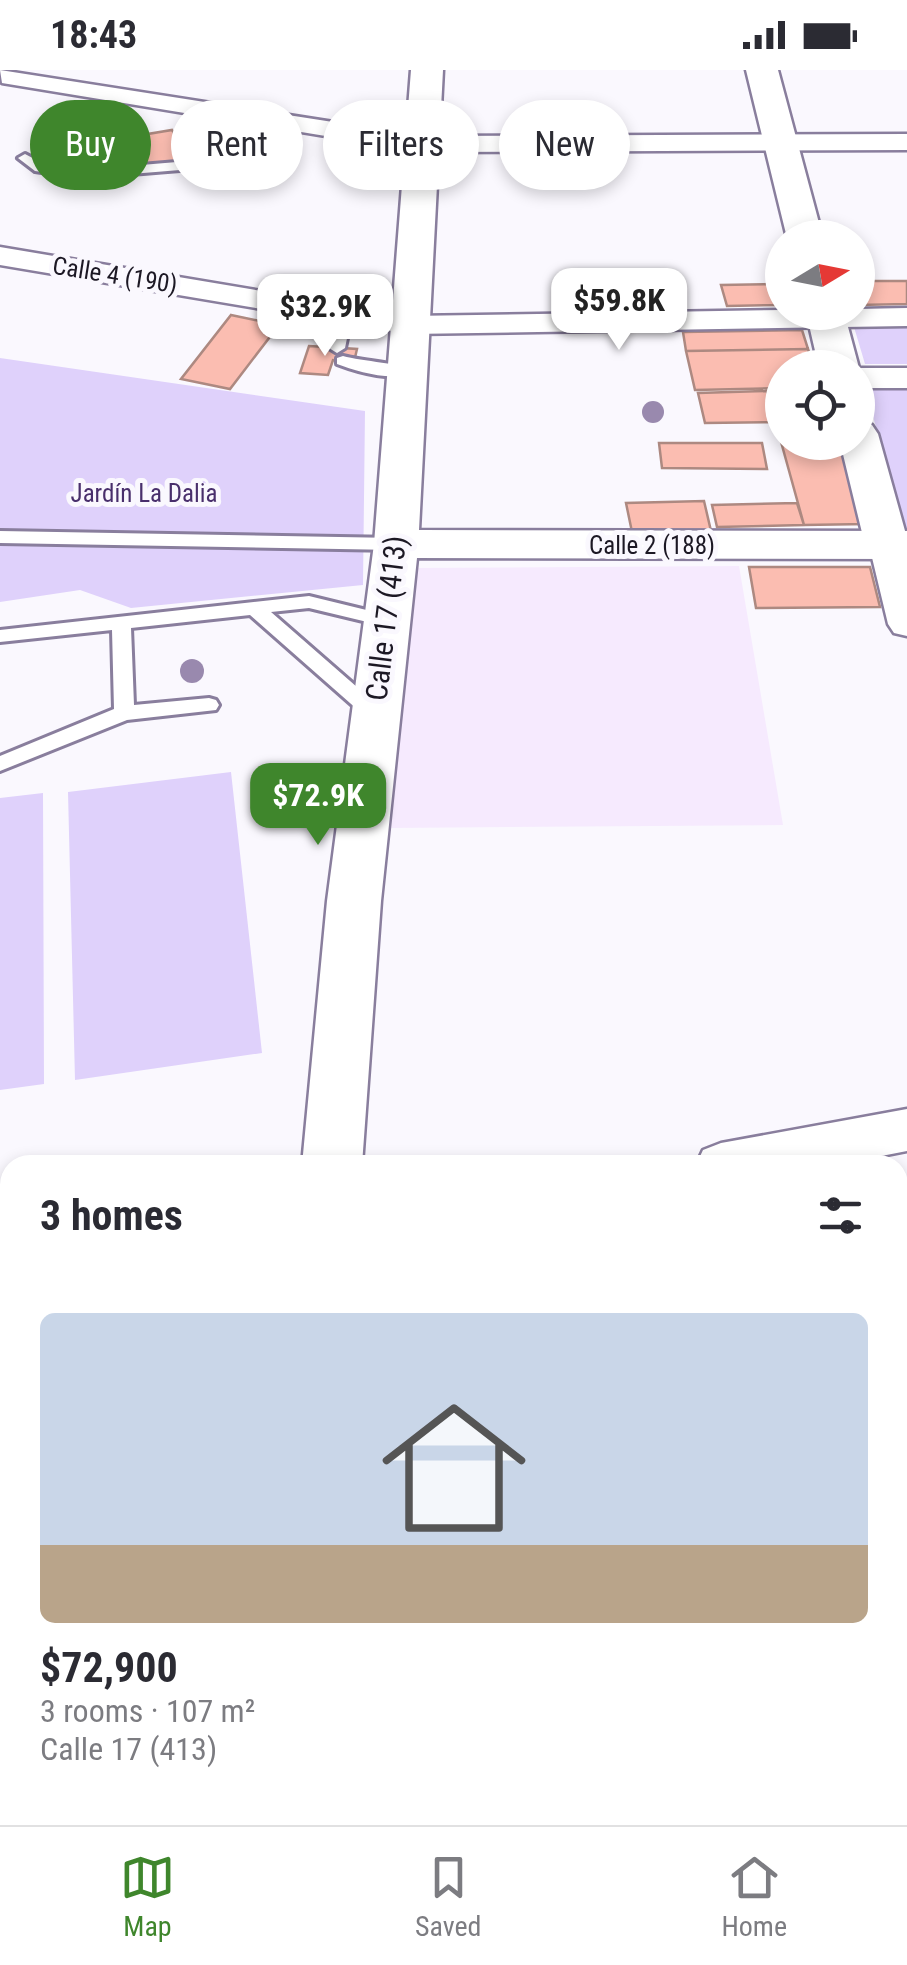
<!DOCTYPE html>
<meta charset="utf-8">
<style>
body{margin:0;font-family:"Roboto Condensed",sans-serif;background:#f7f7f7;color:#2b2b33;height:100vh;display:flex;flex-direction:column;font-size:38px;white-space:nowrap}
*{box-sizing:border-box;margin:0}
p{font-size:32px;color:#7c7c81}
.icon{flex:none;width:55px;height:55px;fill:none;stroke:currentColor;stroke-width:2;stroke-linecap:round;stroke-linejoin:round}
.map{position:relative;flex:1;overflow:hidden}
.panel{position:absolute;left:0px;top:1085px;width:908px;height:670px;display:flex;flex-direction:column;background:#fff;border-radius:30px 30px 0 0;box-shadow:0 5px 15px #0003}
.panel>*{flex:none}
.hud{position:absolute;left:30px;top:30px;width:848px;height:90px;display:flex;gap:20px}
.needle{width:65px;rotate:80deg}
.fabs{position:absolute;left:765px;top:150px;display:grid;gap:20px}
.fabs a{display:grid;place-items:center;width:110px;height:110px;border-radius:50%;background:#fff;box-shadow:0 5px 15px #0003;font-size:50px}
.price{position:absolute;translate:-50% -85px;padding:0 22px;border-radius:20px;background:#fff;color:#222;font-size:32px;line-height:65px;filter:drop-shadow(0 2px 5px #0008)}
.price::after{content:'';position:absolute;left:50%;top:60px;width:30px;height:22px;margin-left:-15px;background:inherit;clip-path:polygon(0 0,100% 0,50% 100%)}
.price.selected{background:#3f862c;color:#fff}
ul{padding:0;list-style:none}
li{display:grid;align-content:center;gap:20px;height:530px;padding:0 40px}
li+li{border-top:2px solid #e1e1e2}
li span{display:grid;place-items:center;height:310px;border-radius:15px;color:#555}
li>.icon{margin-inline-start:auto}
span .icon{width:180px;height:180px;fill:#fffc;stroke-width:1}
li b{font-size:42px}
h2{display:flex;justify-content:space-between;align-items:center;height:120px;padding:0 40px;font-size:42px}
.tag{padding:0 35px;border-radius:45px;background:#fff;box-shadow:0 5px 15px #0003;font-size:35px;line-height:90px}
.tag.selected{background:#3f862c;color:#fff}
.status{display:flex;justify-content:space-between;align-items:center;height:70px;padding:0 50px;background:#fff;direction:ltr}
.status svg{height:28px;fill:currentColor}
.dock{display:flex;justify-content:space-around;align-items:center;height:140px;border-top:2px solid #e1e1e2;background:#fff;font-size:28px;color:#7c7c81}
.dock a{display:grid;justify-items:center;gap:5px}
.dock .selected{color:#3f862c}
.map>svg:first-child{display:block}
</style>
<div class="status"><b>18:43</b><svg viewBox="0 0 49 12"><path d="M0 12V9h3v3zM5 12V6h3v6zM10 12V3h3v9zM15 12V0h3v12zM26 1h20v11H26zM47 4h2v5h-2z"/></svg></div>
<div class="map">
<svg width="907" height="1755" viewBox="0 0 907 1755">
<rect width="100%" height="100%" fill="#faf8fe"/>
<!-- commercial -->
<path fill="#f6eafe" d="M739,496L783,755L391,758L415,498Z"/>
<!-- green -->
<path fill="#dfd1fb" d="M854,257H907V294H865Z
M0,288L365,341L363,515L131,538L80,520L0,532Z
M865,319H907V460H906Z
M231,702L262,983L75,1010L68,722Z
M43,723L44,1014L0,1020V728Z"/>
<!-- building -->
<path fill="#fbbdb1" stroke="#ad8981" stroke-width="2.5" d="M172,60L189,90L131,101L121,81L45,94L40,82Z
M858,211H907V234L858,235Z
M782,214V235L727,236L721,215Z
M231,245L279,255L230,319L181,309Z
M802,260L808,279L686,281L683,262Z
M309,276L357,279L354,292L333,290L328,305L300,303Z
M808,279L814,298H782V318L695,320L686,281Z
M767,321H782V372H840L866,454L804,455Z
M767,321L775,352L705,353L698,323Z
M659,373H762L767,399L662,398Z
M704,431L711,461L632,462L626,433Z
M797,433L804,455L717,457L712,435Z
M749,497H870L880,537L756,538Z"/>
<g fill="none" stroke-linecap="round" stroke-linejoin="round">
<!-- service casing -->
<g stroke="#897e9d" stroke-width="6">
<path id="service" d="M219,39L231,42L200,92L180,100L82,108L35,101L18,88L25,84L44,94L82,100L177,92L190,86Z
M339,241L352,244L345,278L337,283L329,278Z
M343,286C361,291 405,294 415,301C396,313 358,302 337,294V288Z
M0,461L396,468L405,474L396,480L0,473Z
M309,526L391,546L393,550L384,556L309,538L271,542L381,638L384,643L381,648H367L250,545L131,558L134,635L209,628L216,630L219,635L216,640L127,650L0,701V686L114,639L112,560L0,572V560Z"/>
</g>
<!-- minor casing -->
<g stroke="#897e9d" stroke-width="5">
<path id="minor" d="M0,0L423,66L907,64V80L423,82L2,13Z
M0,177L410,246L782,240L858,242V239L907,238V256L410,264L0,195Z
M858,298H907V318H858Z
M887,464L900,467L907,483V566L894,563L888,554L869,475L874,467Z
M907,1039V1081L835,1095H696L703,1080L721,1073Z
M10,1213V1263L0,1265V1215Z
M730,1745H794L795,1755H731Z"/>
</g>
<!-- tertiary casing -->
<g stroke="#897e9d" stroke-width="5">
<path id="tertiary" d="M746,0H778L823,168H787Z
M806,242H844L859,298L858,300L819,298Z
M858,352L872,355L878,364L907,468L903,485L887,489L871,485L865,475L840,372H858Z"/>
</g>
<!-- secondary casing -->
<g stroke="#897e9d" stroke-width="5">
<path id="secondary" d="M411,0H443L419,460L907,461V489L417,488L381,831L362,1095H302L327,831L374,474Z
M257,1745H335V1755H257Z"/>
</g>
<!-- service -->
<use href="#service" fill="#fff" fill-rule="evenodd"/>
<!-- minor -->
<use href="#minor" fill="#fff" fill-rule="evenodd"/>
<!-- tertiary -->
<use href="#tertiary" fill="#fff" fill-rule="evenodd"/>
<!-- secondary -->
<use href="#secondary" fill="#fff" fill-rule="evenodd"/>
</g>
<!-- trees -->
<g fill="#9989ae">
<circle cx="653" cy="342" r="11"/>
<circle cx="192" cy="601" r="12"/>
</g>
<g text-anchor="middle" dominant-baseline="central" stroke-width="10" stroke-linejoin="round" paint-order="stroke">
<!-- far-street labels -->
<g font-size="25" fill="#1c1824" stroke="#faf8fe">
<text transform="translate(115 205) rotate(9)">Calle 4 (190)</text>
<text x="652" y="475">Calle 2 (188)</text>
</g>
<!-- far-park labels -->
<g font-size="25" fill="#492f6c" stroke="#faf8fe">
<text x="144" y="423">Jardín La Dalia</text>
</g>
<!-- street labels -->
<g font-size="30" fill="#1c1824" stroke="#faf8fe">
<text transform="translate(386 548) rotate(-83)">Calle 17 (413)</text>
</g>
</g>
</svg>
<div class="fabs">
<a><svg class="needle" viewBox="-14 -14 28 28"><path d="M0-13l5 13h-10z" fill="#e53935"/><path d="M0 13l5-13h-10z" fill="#7c7c81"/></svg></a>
<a><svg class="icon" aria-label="locate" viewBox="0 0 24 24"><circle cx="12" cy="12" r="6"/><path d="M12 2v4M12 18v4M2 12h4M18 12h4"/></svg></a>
</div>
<b class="price" style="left:619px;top:283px">$59.8K</b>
<b class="price" style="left:325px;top:289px">$32.9K</b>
<b class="price selected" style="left:318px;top:778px">$72.9K</b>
<div class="hud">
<a class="tag selected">Buy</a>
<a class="tag">Rent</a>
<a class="tag">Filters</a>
<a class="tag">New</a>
</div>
<section class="panel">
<h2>3 homes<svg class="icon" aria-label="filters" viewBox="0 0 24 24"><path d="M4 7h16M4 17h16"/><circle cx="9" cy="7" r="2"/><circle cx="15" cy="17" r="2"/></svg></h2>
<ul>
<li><span style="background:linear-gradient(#c9d6e8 75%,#b9a48a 0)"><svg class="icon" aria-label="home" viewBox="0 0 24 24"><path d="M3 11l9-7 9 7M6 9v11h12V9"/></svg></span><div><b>$72,900</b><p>3 rooms · 107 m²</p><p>Calle 17 (413)</p></div></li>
</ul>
</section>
</div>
<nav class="dock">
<a class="selected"><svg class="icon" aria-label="map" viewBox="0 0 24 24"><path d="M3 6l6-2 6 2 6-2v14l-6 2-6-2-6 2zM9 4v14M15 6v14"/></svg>Map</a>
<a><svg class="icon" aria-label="saved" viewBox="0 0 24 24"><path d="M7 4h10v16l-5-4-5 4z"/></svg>Saved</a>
<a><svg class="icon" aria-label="home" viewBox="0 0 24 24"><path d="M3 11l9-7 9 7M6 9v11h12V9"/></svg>Home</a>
</nav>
